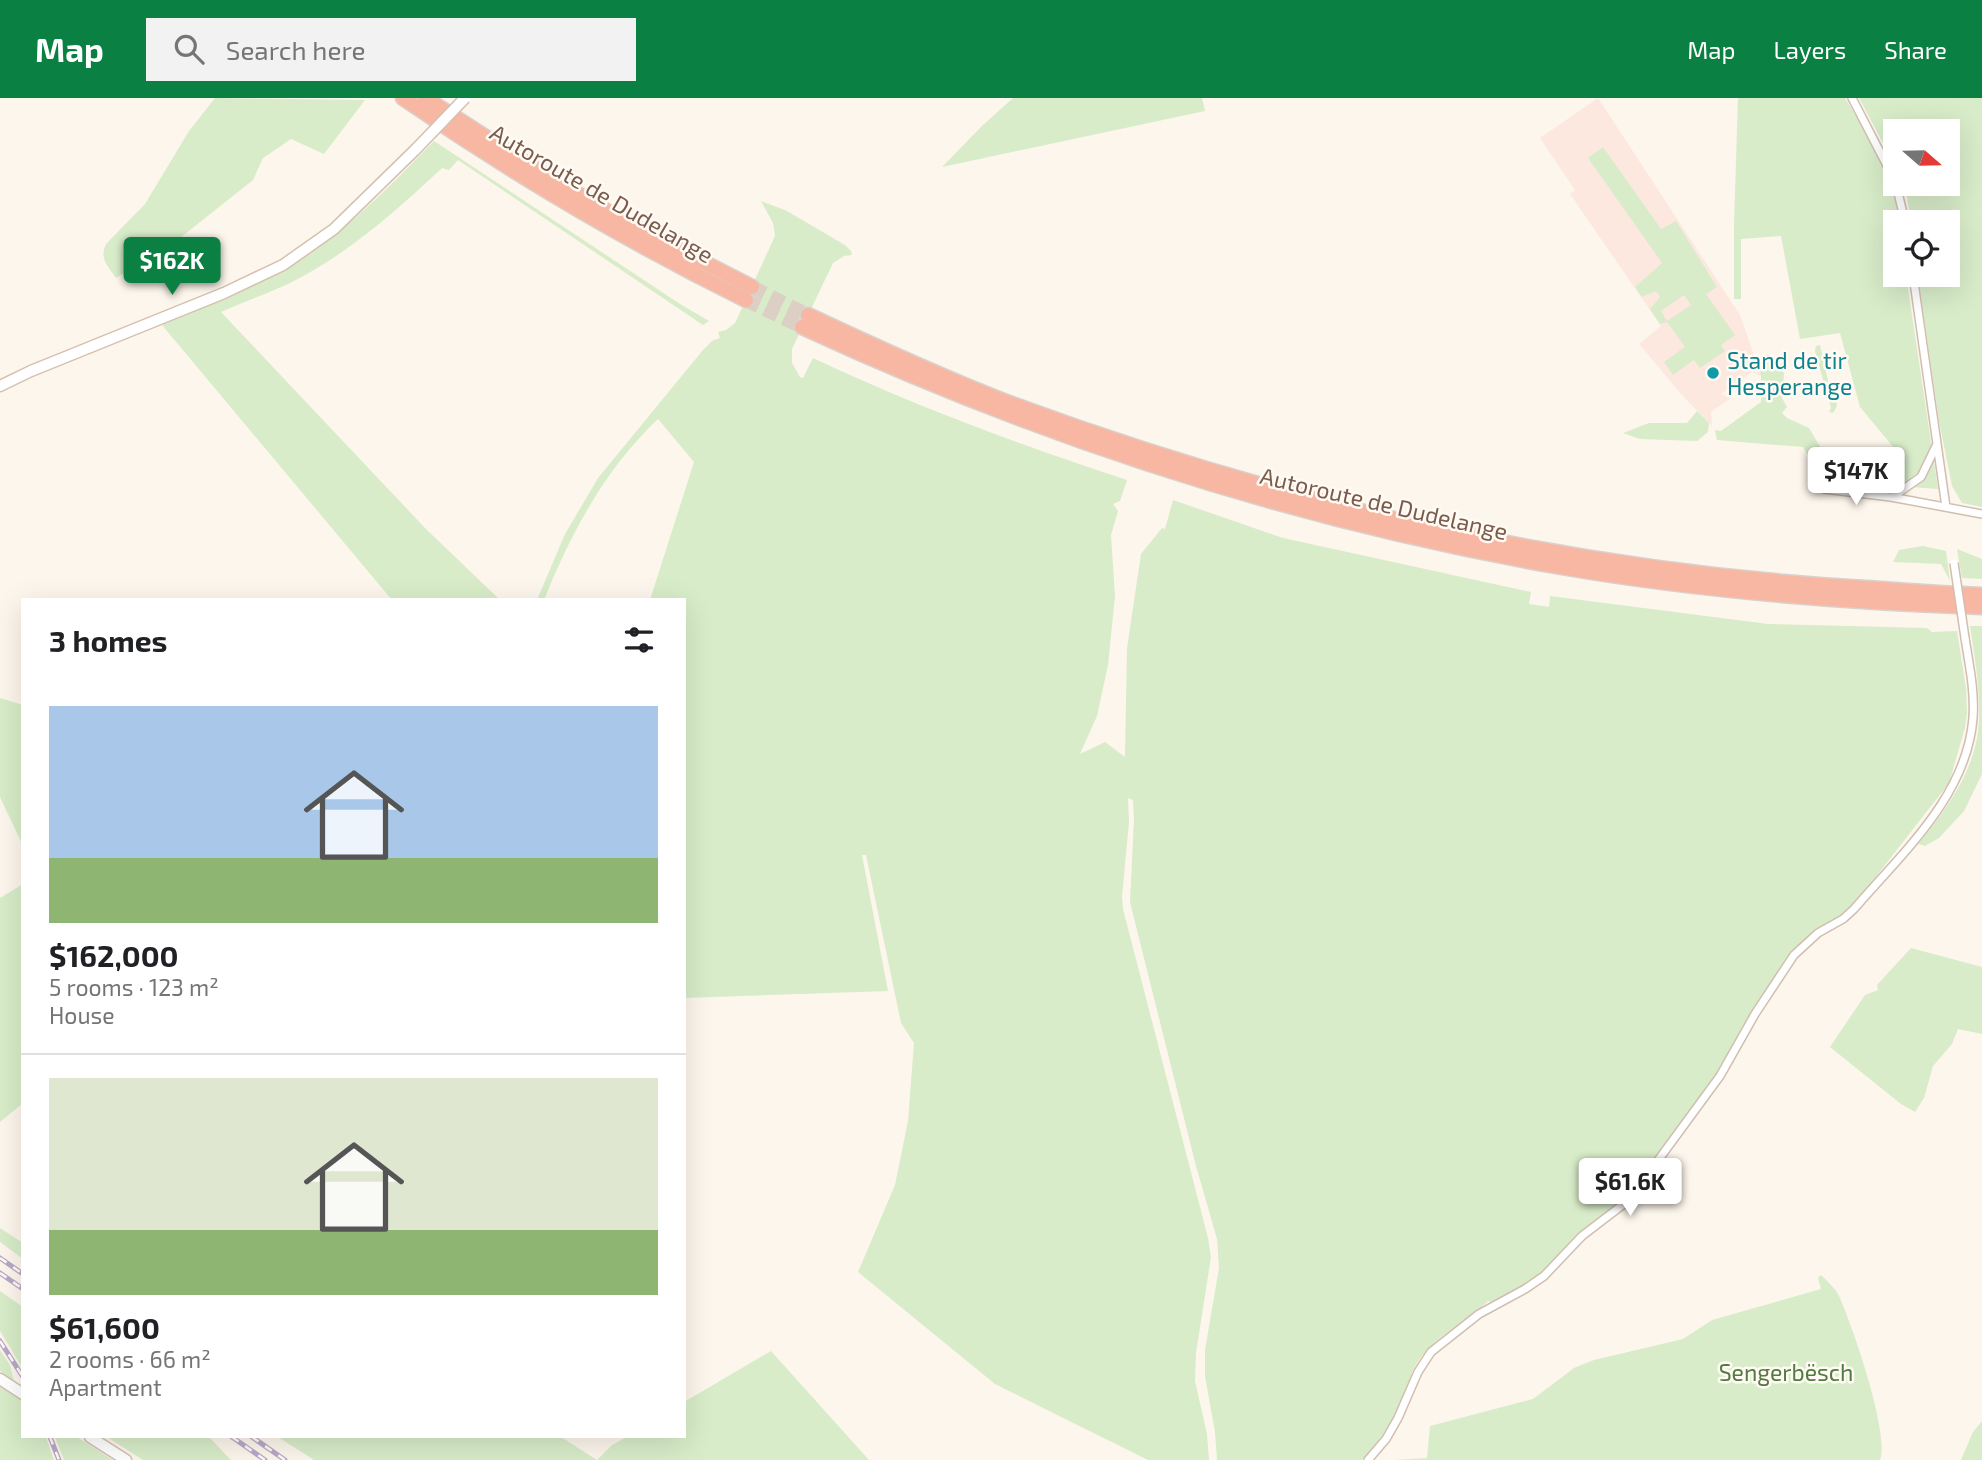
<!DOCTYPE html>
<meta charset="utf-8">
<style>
body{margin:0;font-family:"Exo 2",sans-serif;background:#f2f2f2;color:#202124;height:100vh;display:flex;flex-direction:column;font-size:26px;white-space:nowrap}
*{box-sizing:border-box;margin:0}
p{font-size:23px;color:#757577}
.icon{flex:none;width:38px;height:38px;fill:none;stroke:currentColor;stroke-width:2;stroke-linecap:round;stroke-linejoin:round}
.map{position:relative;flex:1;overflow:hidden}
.side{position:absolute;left:21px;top:500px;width:665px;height:840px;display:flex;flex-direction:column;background:#fff;border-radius:0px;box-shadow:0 7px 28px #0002}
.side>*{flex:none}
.needle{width:46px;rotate:110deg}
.tools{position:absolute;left:1883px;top:21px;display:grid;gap:14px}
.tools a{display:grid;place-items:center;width:77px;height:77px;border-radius:0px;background:#fff;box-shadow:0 7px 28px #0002;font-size:35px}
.price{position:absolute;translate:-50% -60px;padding:0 16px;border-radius:7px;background:#fff;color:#222;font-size:23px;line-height:46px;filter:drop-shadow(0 2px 4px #0008)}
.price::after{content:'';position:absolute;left:50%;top:42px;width:21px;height:16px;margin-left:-10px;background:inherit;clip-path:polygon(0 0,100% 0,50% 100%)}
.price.active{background:#0b8043;color:#fff}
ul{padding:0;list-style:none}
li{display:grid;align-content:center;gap:14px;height:371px;padding:0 28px}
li+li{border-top:2px solid #e0e0e0}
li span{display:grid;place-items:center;height:217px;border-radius:0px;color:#555}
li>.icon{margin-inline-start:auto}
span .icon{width:126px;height:126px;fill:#fffc;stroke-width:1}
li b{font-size:30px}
h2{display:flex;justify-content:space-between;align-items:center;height:84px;padding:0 28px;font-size:30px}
header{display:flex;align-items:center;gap:42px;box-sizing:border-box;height:98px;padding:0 35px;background:#0b8043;color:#fff}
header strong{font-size:33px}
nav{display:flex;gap:38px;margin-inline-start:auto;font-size:24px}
.search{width:490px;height:63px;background:#f2f2f2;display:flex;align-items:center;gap:18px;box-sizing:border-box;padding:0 24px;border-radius:0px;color:#757577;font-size:26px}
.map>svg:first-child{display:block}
</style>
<header>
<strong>Map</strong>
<div class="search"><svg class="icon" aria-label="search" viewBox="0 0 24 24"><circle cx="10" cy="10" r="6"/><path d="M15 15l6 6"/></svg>Search here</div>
<nav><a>Map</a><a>Layers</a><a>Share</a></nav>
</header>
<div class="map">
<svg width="1982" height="1362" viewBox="0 0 1982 1362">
<rect width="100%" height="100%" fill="#fdf6ec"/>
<!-- commercial -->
<path fill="#fde8e0" d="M1598,0L1740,217L1761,278L1752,274L1721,296L1731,300L1711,314L1712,328L1682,297L1639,246L1661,228L1570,96L1575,92L1540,40Z"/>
<!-- green -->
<path fill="#d8ecc9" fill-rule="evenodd" d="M215,0L365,2L324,56L291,41L263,60L253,82L180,140L116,180C108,168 99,161 106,146L145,106L189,33Z
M1013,0H1202L1205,13L942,69L983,27Z
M1738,0H1845C1869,40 1894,77 1899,124H1895V177H1906L1938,391L1823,383L1803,349L1717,342L1715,332L1721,333L1761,304V278L1756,262C1771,260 1774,264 1784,275L1782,300L1787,309L1782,315L1787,320L1809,330L1825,357L1829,359L1839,357L1846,350L1843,370L1835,381C1858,384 1882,389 1904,379L1895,351L1860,309L1840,235L1800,241L1781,138L1741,141V201H1734V127Z
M1859,0H1982V409L1962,405L1952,388L1939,323L1918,177H1948V124H1911L1905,86H1948V33H1895V68Z
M434,43L680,206L709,223L703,227L458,62L449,72L442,70C397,112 351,153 296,182C272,194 246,203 221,214L425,430L500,502H392L162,227C206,206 251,190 293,166C345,135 392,86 434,43Z
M1603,49L1661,131L1676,123L1717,189L1706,196L1735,237L1721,247L1725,253L1700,270L1694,262L1673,277L1664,264L1685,249L1667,224L1660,226L1650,211L1660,199L1656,193L1642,199L1635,189L1662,165L1588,60ZM1684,197L1691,207L1667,223L1661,213Z
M761,103L785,112L845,147L851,153L852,157L844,158L833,165L792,251V265L800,279L803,280L813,260C915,308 1020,347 1127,382L1120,403L1113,406L1118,413L1111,437L1115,498L1108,567L1097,618L1080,656L1105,644L1125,659L1127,550L1141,456L1162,430L1165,431L1173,402L1283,440L1531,494L1529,506L1549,509L1550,498L1768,526L1927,530L1932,534L1957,533L1966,590L1967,615L1965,630L1949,685L1843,821L1818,835L1794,857L1720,978L1629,1102L1582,1138L1544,1178L1497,1206L1488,1203C1463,1228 1425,1241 1411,1277L1412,1278C1399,1308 1386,1339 1362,1362H1217L1215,1334L1205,1278V1252L1219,1170L1217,1141L1196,1068L1130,804L1134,722L1133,702L1128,700L1129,724L1122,799L1123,811L1208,1140L1211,1159L1196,1255L1195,1283L1207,1336L1209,1362H1148L995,1286L858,1174L895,1087L908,1023L914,945L901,925L866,757H862L888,893L684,900V502H650L694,364L658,321C605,371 571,435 544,502H537L565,436L598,380L703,252L712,243L720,240L718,234L726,232L735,225L775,138L773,125Z
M1820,247L1831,296L1844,294L1845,297L1836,302L1837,308L1833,315L1829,314L1831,310L1815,253L1816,248Z
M1697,313L1709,325L1708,334L1697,343L1640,341L1623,335L1649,325H1687Z
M1923,448L1946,453L1950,483L1941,466L1893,464L1899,452Z
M1957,451L1982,461V481L1962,480Z
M1970,528H1982V676L1964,713L1939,740L1925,748L1918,746C1944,714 1972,678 1978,634C1982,599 1975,562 1970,528Z
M0,600L23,607V748L0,699Z
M23,786V1005L0,1024V800Z
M1911,850L1982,869V936L1958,931L1952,946L1933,968L1924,1000L1915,1014L1901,1006L1830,949L1865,897L1878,892L1877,887Z
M0,1130L23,1145V1161L0,1144Z
M1821,1177C1828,1184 1835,1190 1839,1198C1852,1227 1890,1335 1880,1362H1393L1427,1360L1430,1328L1533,1301L1574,1270L1594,1262L1683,1241L1712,1222L1821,1191L1818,1180Z
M0,1193L23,1209V1271L0,1233Z
M0,1252L10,1267L14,1284L0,1273Z
M771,1253L869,1362H314L278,1339H561L597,1362L611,1348L626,1339H684V1304Z
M0,1287L23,1300V1339H46L54,1362H0Z
M1982,1323V1362H1961L1973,1334Z
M55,1339H77L113,1362H64Z
M107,1339H209L231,1362H143Z"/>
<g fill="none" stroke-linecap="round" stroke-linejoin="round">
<!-- highway-tunnel -->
<path stroke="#dcd0c4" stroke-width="14" stroke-dasharray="14 7" stroke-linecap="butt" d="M752,189L808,217
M746,202L802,229"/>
<!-- street casing -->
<g stroke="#d1beb0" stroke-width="10">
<path id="street" d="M1852,0L1895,83
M1896,86L1905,124
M1913,177L1946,409
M1824,391L1891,399L1982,416
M1892,399L1921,379L1937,346
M1368,1362L1386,1341L1398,1320L1418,1274L1431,1254L1479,1216L1525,1191L1544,1178L1582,1138L1629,1102L1720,978L1755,916L1794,857L1818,835L1843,821L1854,811C1902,755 1967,698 1973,620C1975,593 1969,566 1965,540"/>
</g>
<!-- secondary casing -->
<g stroke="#d6c0b0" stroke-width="13">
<path id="secondary" d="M0,288L31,273L224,195L283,167L334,131L416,51
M0,1281L23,1296
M90,1339L126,1362"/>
</g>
<!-- highway casing -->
<g stroke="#dad1cd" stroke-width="17">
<path id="highway" d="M403,0C512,75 627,143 746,202
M425,0L532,69L627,125L752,189
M808,217C874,248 941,279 1009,305C1285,407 1572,473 1866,490C1905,493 1943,496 1982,497
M802,229C1044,341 1298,423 1561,469C1700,493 1841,504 1982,509"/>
</g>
<!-- street -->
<use href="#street" stroke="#fff" stroke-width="7"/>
<!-- secondary -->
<use href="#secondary" stroke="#fff" stroke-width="10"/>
<!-- highway -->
<use href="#highway" stroke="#f7b7a3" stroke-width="14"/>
<!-- rail casing -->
<g stroke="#b9a8c9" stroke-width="5">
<path id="rail" d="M0,1160L23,1176
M0,1175L23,1191
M0,1243L23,1279
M50,1339L59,1362
M232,1339L265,1362
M252,1339L285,1362"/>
</g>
<!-- rail -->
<use href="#rail" stroke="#fffaf3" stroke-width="2.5" stroke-dasharray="8" stroke-linecap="butt"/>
<!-- street-bridge casing -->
<g stroke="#d1beb0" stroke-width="10" stroke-linecap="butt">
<path id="street-bridge" d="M1954,465L1965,540"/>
</g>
<!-- secondary-bridge casing -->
<g stroke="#d6c0b0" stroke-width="13" stroke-linecap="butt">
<path id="secondary-bridge" d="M416,51L465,0"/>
</g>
<!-- street-bridge -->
<use href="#street-bridge" stroke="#fff" stroke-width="7"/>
<!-- secondary-bridge -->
<use href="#secondary-bridge" stroke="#fff" stroke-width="10"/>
</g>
<!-- markers -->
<circle fill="#0f9aa8" stroke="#fffaf3" stroke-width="2.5" cx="1713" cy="275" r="7"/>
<g text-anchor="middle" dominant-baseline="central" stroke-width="5" stroke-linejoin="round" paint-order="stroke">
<!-- street labels -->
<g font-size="23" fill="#7a5c4d" stroke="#fffaf3">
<text transform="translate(602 95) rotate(30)">Autoroute de Dudelange</text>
<text transform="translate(1384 405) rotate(13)">Autoroute de Dudelange</text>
</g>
<!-- culture labels -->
<g font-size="23" fill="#0d838f" stroke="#fffaf3" text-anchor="start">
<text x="1727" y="262">Stand de tir<tspan x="1727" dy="26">Hesperange</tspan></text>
</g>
<!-- park labels -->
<g font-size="23" fill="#537a41" stroke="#fffaf3">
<text x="1786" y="1274">Sengerbësch</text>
</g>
</g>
</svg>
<div class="tools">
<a><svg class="needle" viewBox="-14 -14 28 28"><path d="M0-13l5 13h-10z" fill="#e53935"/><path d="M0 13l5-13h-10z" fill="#757577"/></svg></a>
<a><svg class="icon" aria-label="locate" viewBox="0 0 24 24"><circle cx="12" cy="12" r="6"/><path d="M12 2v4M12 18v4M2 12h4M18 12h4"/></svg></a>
</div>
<b class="price active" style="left:172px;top:199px">$162K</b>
<b class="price" style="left:1856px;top:409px">$147K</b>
<b class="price" style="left:1630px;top:1120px">$61.6K</b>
<section class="side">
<h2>3 homes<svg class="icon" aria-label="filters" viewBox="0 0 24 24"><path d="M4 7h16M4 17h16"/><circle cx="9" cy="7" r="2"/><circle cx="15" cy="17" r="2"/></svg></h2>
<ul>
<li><span style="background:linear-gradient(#a9c7e8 70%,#8fb573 0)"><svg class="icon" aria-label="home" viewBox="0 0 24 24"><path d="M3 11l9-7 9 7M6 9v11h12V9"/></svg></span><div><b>$162,000</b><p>5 rooms · 123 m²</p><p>House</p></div></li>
<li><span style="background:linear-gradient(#dfe7d0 70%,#8fb573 0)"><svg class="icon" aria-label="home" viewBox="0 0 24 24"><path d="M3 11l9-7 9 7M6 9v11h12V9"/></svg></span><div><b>$61,600</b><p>2 rooms · 66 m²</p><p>Apartment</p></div></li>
</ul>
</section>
</div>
